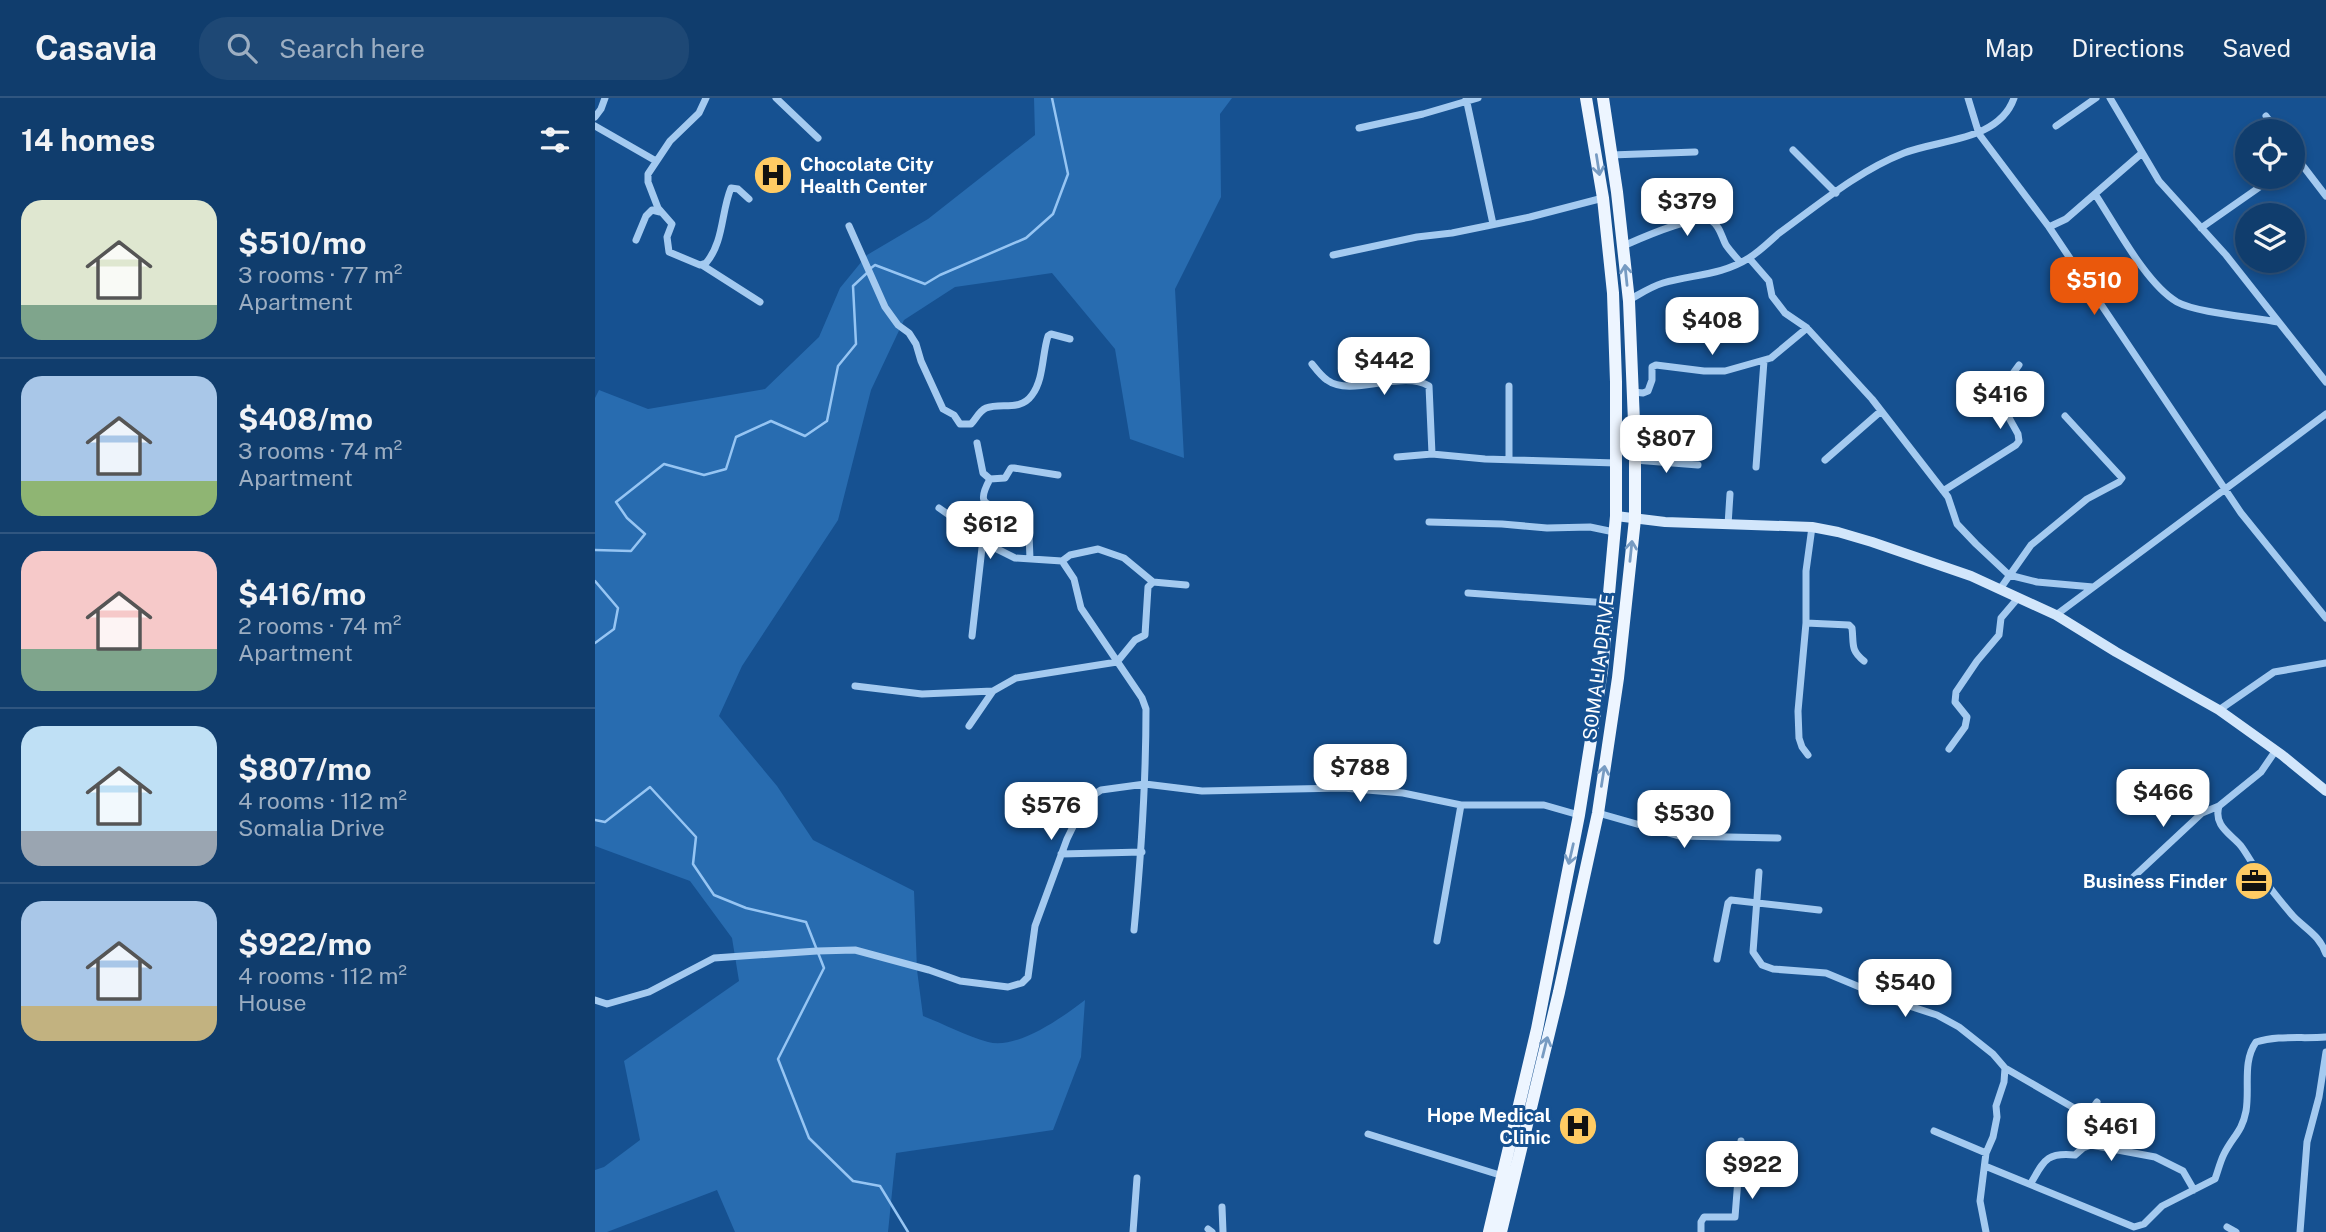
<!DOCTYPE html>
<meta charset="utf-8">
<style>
body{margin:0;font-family:"Public Sans",sans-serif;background:#1e4875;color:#f1f3f6;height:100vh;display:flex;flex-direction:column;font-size:26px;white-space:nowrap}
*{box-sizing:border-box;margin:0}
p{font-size:23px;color:#9caec2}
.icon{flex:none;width:38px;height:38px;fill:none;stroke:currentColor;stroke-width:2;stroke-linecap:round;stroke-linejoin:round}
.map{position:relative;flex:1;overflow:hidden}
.panel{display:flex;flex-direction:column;background:#103d6d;width:595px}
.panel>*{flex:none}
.controls{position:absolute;left:1640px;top:21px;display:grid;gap:14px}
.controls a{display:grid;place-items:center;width:70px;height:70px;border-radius:50%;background:#103d6d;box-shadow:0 4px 10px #0003,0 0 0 2px #305680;font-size:35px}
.price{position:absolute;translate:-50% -60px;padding:0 16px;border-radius:14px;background:#fff;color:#222;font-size:23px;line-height:46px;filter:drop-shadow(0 2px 4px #0008)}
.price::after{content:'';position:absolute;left:50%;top:42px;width:21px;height:16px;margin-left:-10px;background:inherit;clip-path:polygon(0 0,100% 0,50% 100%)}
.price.selected{background:#ea580c;color:#fff}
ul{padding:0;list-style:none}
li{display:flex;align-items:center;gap:21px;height:175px;padding:0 21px}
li+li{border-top:2px solid #305680}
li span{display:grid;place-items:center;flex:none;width:196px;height:140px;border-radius:21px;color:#555}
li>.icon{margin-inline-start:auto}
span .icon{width:84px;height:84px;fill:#fffc;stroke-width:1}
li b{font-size:30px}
h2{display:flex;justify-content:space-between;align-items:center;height:84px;padding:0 21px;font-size:30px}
header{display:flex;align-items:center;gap:42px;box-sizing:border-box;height:98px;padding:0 35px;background:#103d6d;border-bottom:2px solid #305680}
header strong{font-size:33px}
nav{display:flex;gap:38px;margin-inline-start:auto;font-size:24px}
.search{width:490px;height:63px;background:#1e4875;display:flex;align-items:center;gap:18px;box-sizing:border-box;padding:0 24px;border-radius:28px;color:#9caec2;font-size:26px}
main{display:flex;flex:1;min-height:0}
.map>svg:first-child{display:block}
</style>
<header>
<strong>Casavia</strong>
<div class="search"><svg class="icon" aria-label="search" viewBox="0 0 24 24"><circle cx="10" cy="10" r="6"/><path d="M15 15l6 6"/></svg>Search here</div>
<nav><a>Map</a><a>Directions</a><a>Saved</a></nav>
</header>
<main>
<section class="panel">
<h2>14 homes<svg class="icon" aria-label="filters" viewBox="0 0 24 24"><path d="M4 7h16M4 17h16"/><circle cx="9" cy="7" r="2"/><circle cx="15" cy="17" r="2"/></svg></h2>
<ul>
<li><span style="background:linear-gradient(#dfe7d0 75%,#7fa58c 0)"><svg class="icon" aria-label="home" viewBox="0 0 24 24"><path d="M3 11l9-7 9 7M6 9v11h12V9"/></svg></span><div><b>$510/mo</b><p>3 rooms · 77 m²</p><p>Apartment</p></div></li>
<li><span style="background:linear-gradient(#a9c7e8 75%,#8fb573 0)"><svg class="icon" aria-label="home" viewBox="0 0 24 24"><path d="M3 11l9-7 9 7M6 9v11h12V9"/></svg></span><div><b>$408/mo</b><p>3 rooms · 74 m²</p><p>Apartment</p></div></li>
<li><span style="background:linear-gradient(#f6c9c9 70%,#7fa58c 0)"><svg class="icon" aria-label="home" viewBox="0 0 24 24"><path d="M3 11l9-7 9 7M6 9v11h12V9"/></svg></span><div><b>$416/mo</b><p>2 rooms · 74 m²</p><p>Apartment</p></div></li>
<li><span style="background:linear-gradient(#bfe0f5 75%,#9aa5b1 0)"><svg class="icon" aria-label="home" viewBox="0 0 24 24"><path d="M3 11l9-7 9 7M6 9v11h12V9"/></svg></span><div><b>$807/mo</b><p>4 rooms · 112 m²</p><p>Somalia Drive</p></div></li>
<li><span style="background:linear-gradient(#a9c7e8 75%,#c2b280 0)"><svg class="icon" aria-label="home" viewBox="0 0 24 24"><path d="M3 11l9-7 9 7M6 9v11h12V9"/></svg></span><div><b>$922/mo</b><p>4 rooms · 112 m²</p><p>House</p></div></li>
</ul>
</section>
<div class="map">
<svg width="1731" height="1134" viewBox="0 0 1731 1134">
<rect width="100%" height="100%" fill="#165191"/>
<!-- green -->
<path fill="#286cb0" d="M439,0H637L625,16L626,99L580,191L589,360L535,341L520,251L457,175L360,189L309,222L276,292L243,422L147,568L124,618L182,688L218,742L319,793L322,872L328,918C349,926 371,938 393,944C422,952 468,919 490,902L486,959L458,1032L301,1055L293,1134H140L122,1092L12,1134H0V1072L9,1069L45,1042L29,963L144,883L137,840L95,783L0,748V300L4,292L53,311L170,291L224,239L245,190L272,157L333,121L440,37Z"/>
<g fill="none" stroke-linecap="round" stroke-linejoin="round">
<!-- stream -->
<path stroke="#96c5f3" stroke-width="2.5" d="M276,170L280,167L330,186L345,177L431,140L458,116L473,76L457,0
M0,452L36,453L50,436L32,420L21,404L69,366L109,377L131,371L141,339L176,323L210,338L232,323L243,268L261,246L258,188L272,175
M0,483L23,510L19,531L0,545
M0,722L10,724L55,689L101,739L98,766L119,797L151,810L211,824L229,870L183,961L214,1040L258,1083L285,1088L313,1134"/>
<!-- street -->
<path stroke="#a4caf0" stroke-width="7" d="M111,0L104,15L75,43L53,76V84L63,110L77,126L72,139L74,154L105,167L111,165C129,144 126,114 136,90L143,91L154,101
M181,0L223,40
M871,0L898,126
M1373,0L1384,36L1454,129L1646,415L1731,520
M1515,0L1564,83L1631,157L1731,284
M1671,18L1682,33
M0,19L6,11L10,0
M0,28L61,63
M1461,28L1501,0
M764,30L828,16L883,0
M1198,52L1241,95
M1698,55L1731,98
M1016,57L1100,54
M1500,96C1520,126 1551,186 1582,204C1602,215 1658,219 1683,224
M254,128L290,209L303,227L314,235L321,246L326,263L348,311L359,317L365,326H376C381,321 384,313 391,310C406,304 425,314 437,297C449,281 447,256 453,238L456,236L475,241
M1454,129L1471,121L1547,55
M1606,130L1679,79
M41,142L51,118L57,112L65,114
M1028,148C1044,141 1101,115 1117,123C1125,128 1127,140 1131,147C1135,153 1140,158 1145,164
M738,157L822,139L857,135L935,119L1008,100
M1154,160L1174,183L1177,198L1190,215L1212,230L1277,301L1353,399L1362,426L1381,446L1414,477L1442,484L1498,489
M107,167L165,204
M1034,202C1045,196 1055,189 1068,185C1099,176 1125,178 1154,160C1165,153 1174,144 1183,136C1223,107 1263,73 1309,55C1345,41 1404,43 1419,0
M717,266C721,271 726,278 732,282C756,300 808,271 834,288L837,356
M1038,294L1048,295L1053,293L1057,282V269L1061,267L1109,273H1130L1176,260L1212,230
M382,345L388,375L395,381L410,380L416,370H419L463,377
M802,359L837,356L890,361L1021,365
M914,361V288
M1040,362L1103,367
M1230,362L1286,313
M1161,369L1169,263
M395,381C378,412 397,404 414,415C421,420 428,430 434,436L435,461
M1348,393L1421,347L1424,343L1423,336L1403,300L1406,292L1424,267
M344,410L402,451L420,460L467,463L475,457L503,451L529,460L558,484
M834,424L907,426L952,430L995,429L1019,434
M1133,427L1135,396
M467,463L479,481L486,510L547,600L551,611C551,685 546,759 539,832
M1405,491L1436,447L1492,401L1524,384L1527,380L1470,318
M873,495L1013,505
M1461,517L1731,316
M1211,525L1254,527L1257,530C1259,546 1255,552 1269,563
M377,538L388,441
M260,588L327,596L398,593
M1624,612L1679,574L1731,565
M374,628L398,593L421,580L522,564L540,542L550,537L553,489L558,484L591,487
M1354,651L1370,629L1372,619L1360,604L1361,594L1382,563L1404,537L1406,520L1423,500
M1681,652L1666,674L1624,708C1618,728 1636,736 1646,748C1655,760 1661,774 1671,785C1680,796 1689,808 1699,819C1712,832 1725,838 1731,856
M1213,657L1207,649L1204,640L1203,613L1211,525V473L1217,429
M1003,715L1084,738L1183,740
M466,756L547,754
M1164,774L1158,854L1167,867L1178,871L1231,875L1296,902L1342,917L1364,929L1398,956L1410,970L1409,984L1401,1008L1402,1019L1398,1039L1391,1055L1385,1103L1391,1134
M1532,785L1607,715L1624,708
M842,843L866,707
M1122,861L1133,805L1136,802L1224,812
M0,902L12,906L54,894L119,860L222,853L260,852L334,872L365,883L413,889L427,885L433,879L440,828L472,741L491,702L506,692L550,686L607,693L748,690L808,695L866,707H949L984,717
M1410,970L1486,1014H1495L1502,1004
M1339,1033L1391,1055
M773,1036L908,1078
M1390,1068L1539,1129L1549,1126L1567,1108L1620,1081C1623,1073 1625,1064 1629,1056C1638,1038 1647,1034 1651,1013C1655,990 1647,964 1661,944C1684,937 1708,941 1731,939
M1436,1085C1449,1063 1451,1054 1480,1057L1488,1050L1496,1047L1560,1059L1588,1073L1599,1092
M627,1109L628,1134
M1632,1129L1641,1134
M613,1131L617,1134
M538,1134L542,1080
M1106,1134V1124L1109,1119H1140L1146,1043
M1705,1134L1712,1044L1724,999L1731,954"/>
<!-- secondary -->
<path stroke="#d2e6fb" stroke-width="10" d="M1021,418L1070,424L1217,429L1243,434L1277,444L1376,478L1461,517L1521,554L1624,612L1687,657L1731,693"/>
<!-- primary -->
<path stroke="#edf5ff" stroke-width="12" d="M894,1134L942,931L984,717L1007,573L1021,418V284L1018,195L1008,100L991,0
M906,1134L964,894L1003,715L1023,580L1040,421V348L1034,203L1022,94L1008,0"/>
</g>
<!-- one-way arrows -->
<defs><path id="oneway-shaft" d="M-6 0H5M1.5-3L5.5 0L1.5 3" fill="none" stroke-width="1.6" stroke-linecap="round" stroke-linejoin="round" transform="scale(1.75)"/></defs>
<g stroke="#779bc2">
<use href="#oneway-shaft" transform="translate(1003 67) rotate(81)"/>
<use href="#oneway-shaft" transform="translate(1031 177) rotate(-96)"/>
<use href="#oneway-shaft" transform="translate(1036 453) rotate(-84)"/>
<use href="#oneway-shaft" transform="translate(1008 678) rotate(-81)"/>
<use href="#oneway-shaft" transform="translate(976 756) rotate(103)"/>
<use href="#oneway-shaft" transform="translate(950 949) rotate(-76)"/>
</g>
<!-- icons -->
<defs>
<g id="hospital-disc" transform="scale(2.0125)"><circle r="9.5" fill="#ffcb63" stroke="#165191"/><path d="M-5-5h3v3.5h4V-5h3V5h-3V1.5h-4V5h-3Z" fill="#111"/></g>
<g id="office-disc" transform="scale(2.0125)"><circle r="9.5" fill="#ffcb63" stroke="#165191"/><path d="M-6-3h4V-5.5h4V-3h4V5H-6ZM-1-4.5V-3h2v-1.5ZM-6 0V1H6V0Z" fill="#111"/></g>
</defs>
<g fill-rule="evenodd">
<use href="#hospital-disc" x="178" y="77"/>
<use href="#office-disc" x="1659" y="783"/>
<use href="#hospital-disc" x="983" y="1028"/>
</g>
<g text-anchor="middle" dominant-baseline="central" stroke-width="6" stroke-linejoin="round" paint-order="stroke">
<!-- poi labels -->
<g font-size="19" font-weight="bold" fill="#fff" stroke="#165191" text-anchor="end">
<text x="205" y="66" text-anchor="start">Chocolate City<tspan x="205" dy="22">Health Center</tspan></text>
<text x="1632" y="783">Business Finder</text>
<text x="956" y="1017">Hope Medical<tspan x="956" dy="22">Clinic</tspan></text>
</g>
<!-- street labels -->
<g font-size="19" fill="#fff" stroke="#165191">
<text transform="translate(1003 569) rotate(-83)">SOMALIA DRIVE</text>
</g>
</g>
</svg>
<div class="controls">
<a><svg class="icon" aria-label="locate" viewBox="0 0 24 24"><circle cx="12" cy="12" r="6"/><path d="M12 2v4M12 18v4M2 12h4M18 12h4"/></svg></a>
<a><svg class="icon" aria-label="layers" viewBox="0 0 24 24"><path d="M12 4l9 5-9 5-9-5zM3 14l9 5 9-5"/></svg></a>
</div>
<b class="price" style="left:1092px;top:140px">$379</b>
<b class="price selected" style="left:1499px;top:219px">$510</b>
<b class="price" style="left:1117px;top:259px">$408</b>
<b class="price" style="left:789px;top:299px">$442</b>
<b class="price" style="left:1405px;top:333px">$416</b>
<b class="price" style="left:1071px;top:377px">$807</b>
<b class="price" style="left:395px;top:463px">$612</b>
<b class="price" style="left:765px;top:706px">$788</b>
<b class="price" style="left:1568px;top:731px">$466</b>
<b class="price" style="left:456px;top:744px">$576</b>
<b class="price" style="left:1089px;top:752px">$530</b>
<b class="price" style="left:1310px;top:921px">$540</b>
<b class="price" style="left:1516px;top:1065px">$461</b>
<b class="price" style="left:1157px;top:1103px">$922</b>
</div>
</main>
